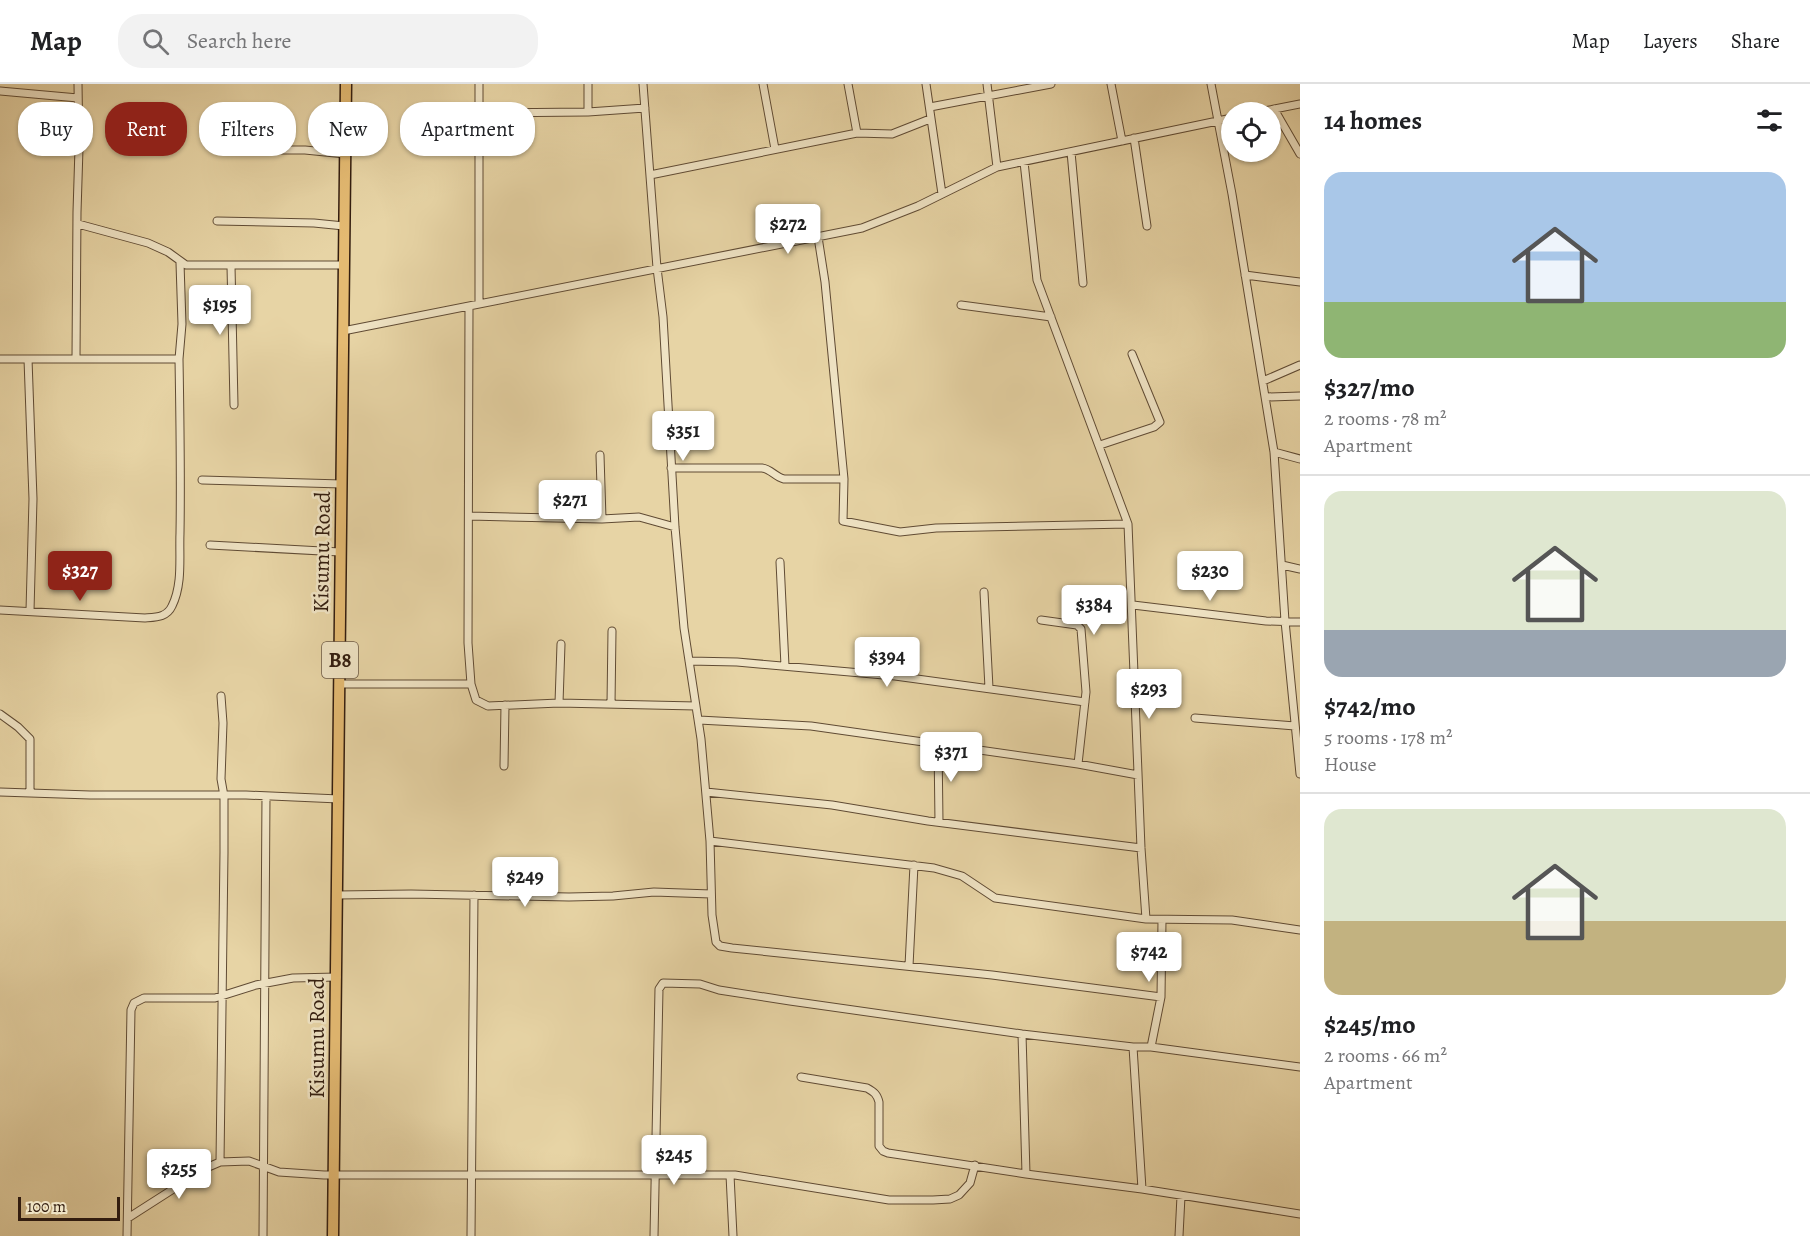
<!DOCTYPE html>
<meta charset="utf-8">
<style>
body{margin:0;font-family:Alegreya,serif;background:#f2f2f2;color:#202124;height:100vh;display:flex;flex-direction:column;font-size:22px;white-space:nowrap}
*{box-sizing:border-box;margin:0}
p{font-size:20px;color:#757577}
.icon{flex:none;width:33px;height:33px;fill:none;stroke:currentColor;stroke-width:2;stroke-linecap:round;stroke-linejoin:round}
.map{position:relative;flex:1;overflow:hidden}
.side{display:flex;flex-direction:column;background:#fff;width:510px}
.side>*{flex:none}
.banner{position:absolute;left:18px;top:18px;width:570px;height:54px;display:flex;gap:12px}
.buttons{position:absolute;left:1221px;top:18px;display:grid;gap:12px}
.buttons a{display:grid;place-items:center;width:60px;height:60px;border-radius:50%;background:#fff;box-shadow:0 2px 4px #0004;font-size:30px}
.scale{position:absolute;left:18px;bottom:15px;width:102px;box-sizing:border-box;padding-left:6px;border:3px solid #331d0f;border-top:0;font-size:16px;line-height:21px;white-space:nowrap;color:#331d0f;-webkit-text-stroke:4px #efe3c4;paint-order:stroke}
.price{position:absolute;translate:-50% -51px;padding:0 14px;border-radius:6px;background:#fff;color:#222;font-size:20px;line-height:39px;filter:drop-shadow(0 2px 3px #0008)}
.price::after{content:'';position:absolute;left:50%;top:36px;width:18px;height:14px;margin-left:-9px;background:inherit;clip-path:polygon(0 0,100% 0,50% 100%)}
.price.current{background:#8f2418;color:#fff}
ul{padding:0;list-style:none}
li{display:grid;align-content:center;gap:12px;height:318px;padding:0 24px}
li+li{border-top:2px solid #e0e0e0}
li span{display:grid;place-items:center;height:186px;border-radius:18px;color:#555}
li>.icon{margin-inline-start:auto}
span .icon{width:108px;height:108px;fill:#fffc;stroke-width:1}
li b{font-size:26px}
h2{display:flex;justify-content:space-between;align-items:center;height:72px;padding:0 24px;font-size:26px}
.tag{padding:0 21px;border-radius:24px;background:#fff;box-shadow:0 2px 4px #0004;font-size:21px;line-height:54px}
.tag.current{background:#8f2418;color:#fff}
header{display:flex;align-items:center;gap:36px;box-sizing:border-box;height:84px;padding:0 30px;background:#fff;border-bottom:2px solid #e0e0e0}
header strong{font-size:28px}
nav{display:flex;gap:33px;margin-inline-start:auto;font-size:21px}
.search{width:420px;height:54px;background:#f2f2f2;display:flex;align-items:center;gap:15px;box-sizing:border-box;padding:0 21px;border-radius:24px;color:#757577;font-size:22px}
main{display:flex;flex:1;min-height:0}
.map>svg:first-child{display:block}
</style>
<header>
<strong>Map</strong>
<div class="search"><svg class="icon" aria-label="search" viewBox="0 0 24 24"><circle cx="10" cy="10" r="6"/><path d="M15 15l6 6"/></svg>Search here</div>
<nav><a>Map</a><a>Layers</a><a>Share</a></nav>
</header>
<main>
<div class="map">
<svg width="1300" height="1152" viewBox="0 0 1300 1152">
<rect width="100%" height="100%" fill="#e7d4a5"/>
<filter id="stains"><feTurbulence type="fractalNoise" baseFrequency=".00333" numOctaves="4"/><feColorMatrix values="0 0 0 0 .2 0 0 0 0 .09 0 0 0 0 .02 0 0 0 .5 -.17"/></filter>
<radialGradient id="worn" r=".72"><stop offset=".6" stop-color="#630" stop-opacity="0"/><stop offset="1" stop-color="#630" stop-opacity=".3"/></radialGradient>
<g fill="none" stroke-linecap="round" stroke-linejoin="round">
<!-- minor casing -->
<g stroke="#604b34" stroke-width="9">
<path id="minor" d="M588,0V28
M643,0L657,184L663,233L675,443L684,544L701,655L710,757L712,831L716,858L720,862L732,864L992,891L1161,913
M763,0L775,65
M848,0L857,49
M926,0L942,110
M987,0L997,83
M1111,0L1122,57
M1211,0L1232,110L1274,368L1285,537L1300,690
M0,7L78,14
M930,23L1051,0
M1274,25L1300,70
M1259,28L1300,20
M479,29L588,28L645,24
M1134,54L1147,142
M241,66H305L345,70
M1071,68L1083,199
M1024,78L1037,196L1128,440L1141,764L1146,835
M650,91L857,49L892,50L930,35
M217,137L314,139L344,142
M78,140L148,159L168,168L186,181H344
M818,153L825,198L844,395L843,437L900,448L936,444L1128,440
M231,182L234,321
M1245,191L1300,198
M479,219V0
M961,221L1051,233
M469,222L468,559L471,600L476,616L488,622L559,619L696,622
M343,247L862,144L918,122L997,83L1232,34
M76,274L77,128L79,64L78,0
M0,275H179L182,240L180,179
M28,275L33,415L30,527
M1263,297L1300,281
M1266,313L1300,312
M1100,361L1154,343L1160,338L1132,270
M1274,368L1300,375
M600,371L602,435
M671,384H762C771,385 775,393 784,395H844
M202,396L342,400
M469,432L602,435L639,433L675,443
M210,461L340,468
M780,478L785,582
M1282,481L1300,485
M984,508L989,604
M1133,521L1266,537L1300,538
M0,526L145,534C157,533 167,533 172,522C183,500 179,472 180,449C181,391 180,333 179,275
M1041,536L1077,541L1081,545L1086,608L1078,680
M689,577L737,578L895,592L1085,618
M340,600H471
M559,619L561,560
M611,620L612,547
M0,630L18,643L30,655V708
M1195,634L1295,642
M699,636L811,642L1078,680L1138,691
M938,660L939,738
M504,682L505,621
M0,708L90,711H246L339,715
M706,708L832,721L928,737L1141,764
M710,757L934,784L962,792L995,814L1146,835L1232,836L1300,846
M338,811L411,810L569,813L613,812L654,808L711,810
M909,882L914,781
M1022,950L1026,1090
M1133,963L1142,1105
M1151,963L1161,913L1162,836
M801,993L867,1004C874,1008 877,1010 879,1018V1062L883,1067L888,1069L1026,1090L1142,1105L1300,1130
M220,1078L224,768V712L221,695L223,639L221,612
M730,1091L733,1152
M128,1134L206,1084L220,1078L249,1077L279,1088L324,1091H735L889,1116H933L950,1115L959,1111L970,1099L975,1081
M127,1152L131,926L134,919L144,914H215L256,901L293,894L337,893
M263,1152L266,712
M471,1152L474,811
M654,1152L659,905L663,899L700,900L719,906L790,917L1022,950L1133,963H1151L1300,983
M1179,1152L1181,1112"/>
</g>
<!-- trunk casing -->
<g stroke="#331d0f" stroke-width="13">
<path id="trunk" d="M333,1152L346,0"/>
</g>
<!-- minor -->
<use href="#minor" stroke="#efe3c4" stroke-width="7"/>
<!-- trunk -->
<use href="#trunk" stroke="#e4ba72" stroke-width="10"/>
</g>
<g text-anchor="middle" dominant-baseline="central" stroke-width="5" stroke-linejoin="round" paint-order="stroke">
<!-- shield labels -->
<rect fill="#efe3c4" stroke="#6b5845" stroke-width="1.5" x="322" y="558" width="36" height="36" rx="4.5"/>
<g font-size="21" font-weight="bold" fill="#331d0f">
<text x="340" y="576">B8</text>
</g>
<!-- street labels -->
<g font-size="22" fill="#331d0f" stroke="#efe3c4">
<text transform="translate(322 468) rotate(-89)">Kisumu Road</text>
<text transform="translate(317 954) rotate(-90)">Kisumu Road</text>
</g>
</g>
<rect width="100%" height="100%" filter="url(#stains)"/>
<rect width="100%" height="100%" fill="url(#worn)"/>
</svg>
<div class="buttons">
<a><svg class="icon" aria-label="locate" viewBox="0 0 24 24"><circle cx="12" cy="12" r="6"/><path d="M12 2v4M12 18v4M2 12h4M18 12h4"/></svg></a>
</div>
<div class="scale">100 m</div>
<b class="price" style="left:788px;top:171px">$272</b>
<b class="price" style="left:220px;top:252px">$195</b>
<b class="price" style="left:683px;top:378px">$351</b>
<b class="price" style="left:570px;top:447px">$271</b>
<b class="price current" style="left:80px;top:518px">$327</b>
<b class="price" style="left:1210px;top:518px">$230</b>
<b class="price" style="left:1094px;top:552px">$384</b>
<b class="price" style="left:887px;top:604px">$394</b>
<b class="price" style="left:1149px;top:636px">$293</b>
<b class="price" style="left:951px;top:699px">$371</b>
<b class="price" style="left:525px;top:824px">$249</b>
<b class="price" style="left:1149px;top:899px">$742</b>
<b class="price" style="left:674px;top:1102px">$245</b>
<b class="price" style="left:179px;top:1116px">$255</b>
<div class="banner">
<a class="tag">Buy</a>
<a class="tag current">Rent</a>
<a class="tag">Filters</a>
<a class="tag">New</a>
<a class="tag">Apartment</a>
</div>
</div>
<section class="side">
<h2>14 homes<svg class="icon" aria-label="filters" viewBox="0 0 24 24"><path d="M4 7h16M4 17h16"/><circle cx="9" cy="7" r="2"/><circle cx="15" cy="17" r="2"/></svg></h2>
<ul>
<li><span style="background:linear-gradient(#a9c7e8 70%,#8fb573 0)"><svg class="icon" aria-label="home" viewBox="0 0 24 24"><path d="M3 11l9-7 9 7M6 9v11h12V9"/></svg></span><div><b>$327/mo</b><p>2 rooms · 78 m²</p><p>Apartment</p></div></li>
<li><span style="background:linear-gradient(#dfe7d0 75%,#9aa5b1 0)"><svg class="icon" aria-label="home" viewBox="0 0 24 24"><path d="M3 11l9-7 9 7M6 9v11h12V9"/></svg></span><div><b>$742/mo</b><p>5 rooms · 178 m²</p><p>House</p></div></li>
<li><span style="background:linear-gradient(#dfe7d0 60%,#c2b280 0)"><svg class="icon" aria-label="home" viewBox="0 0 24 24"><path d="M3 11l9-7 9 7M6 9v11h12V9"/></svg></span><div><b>$245/mo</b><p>2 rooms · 66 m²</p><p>Apartment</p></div></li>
</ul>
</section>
</main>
